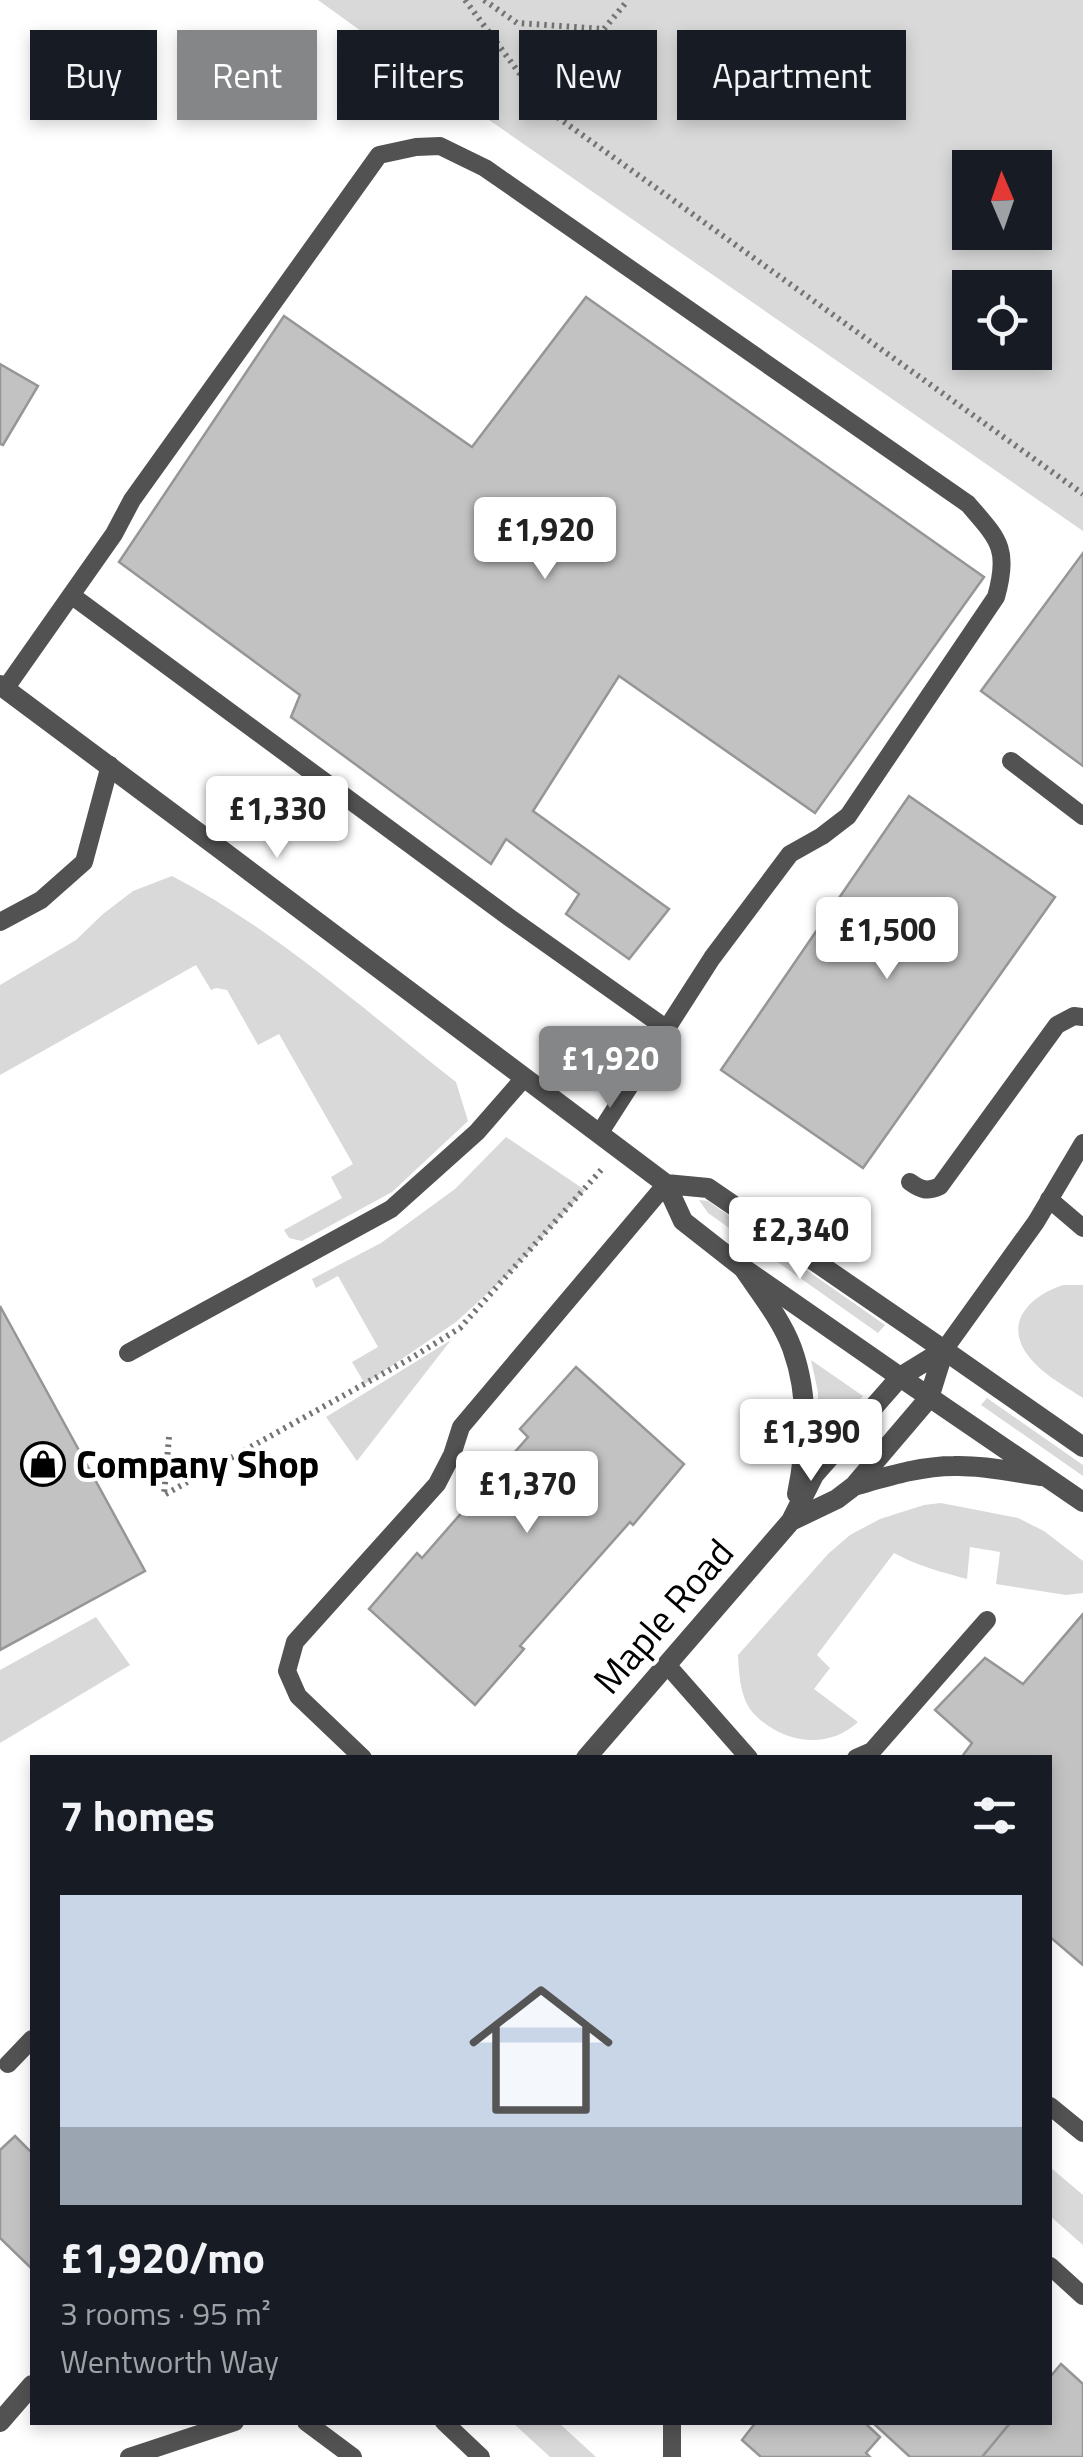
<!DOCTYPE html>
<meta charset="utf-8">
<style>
body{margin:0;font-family:"Titillium Web",sans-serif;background:#20242c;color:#f1f3f6;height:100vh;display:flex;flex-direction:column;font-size:38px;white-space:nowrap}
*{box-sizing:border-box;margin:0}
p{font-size:32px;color:#9ea1a6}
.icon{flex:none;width:55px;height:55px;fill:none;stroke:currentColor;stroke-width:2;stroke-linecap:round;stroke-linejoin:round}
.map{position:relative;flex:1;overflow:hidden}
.drawer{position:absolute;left:30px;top:1755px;width:1022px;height:670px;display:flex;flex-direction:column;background:#171b24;border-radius:0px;box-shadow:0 5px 15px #0003}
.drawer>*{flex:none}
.top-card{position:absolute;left:30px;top:30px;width:1025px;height:90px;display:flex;gap:20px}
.needle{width:65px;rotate:358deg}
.controls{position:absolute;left:952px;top:150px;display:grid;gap:20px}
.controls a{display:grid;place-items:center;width:100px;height:100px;border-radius:0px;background:#171b24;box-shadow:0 5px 15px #0003;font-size:50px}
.price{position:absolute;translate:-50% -85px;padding:0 22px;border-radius:10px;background:#fff;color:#222;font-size:32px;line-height:65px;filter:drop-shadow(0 2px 5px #0008)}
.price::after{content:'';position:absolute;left:50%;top:60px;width:30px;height:22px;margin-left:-15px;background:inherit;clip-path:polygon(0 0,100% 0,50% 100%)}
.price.on{background:#858687;color:#fff}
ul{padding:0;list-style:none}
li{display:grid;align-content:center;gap:20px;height:530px;padding:0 30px}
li+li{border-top:2px solid #363941}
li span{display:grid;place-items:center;height:310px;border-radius:0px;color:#555}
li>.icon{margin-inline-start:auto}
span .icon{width:180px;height:180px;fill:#fffc;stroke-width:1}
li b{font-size:42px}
h2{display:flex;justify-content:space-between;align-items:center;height:120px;padding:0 30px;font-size:42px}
.tag{padding:0 35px;border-radius:0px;background:#171b24;box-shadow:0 5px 15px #0003;font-size:35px;line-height:90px}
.tag.on{background:#858687;color:#fff}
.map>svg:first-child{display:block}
</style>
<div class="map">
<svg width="1083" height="2457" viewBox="0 0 1083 2457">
<rect width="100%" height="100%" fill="#fff"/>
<!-- green -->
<path fill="#d9d9d9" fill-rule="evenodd" d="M318,0H1083V531L379,44ZM970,168H1035V232H970ZM970,288H1035V352H970Z
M172,876C276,930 364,1010 456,1082L468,1121L392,1192L302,1241L289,1238L284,1230L342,1198L331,1177L353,1164L279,1034L258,1045L227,990L216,988L211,990L196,965L0,1075V985L76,940L103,914L133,891Z
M506,1137L585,1190L513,1270L456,1322L365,1384L352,1362L378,1347L338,1276L316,1288L312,1279L381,1243L455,1189Z
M699,1200L708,1201L885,1325L878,1333L708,1213Z
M1063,1285H1083V1398C1065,1386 1040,1373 1027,1354C1003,1320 1033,1295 1063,1285Z
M451,1340L357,1461L326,1417Z
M811,1360L863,1396L818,1447V1392Z
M987,1398L1083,1465V1476L981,1405Z
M941,1503L1018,1518L1044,1531L1083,1561V1593L1066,1595L996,1584L1000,1552L970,1547L967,1579C942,1572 917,1566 894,1553L817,1655L830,1668L814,1689L858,1722C828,1750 783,1744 754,1714C740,1699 739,1674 738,1655L828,1554L850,1535L880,1519L924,1505Z
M96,1617L130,1665L0,1743V1670Z
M1050,2167L1083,2195V2245L1050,2216Z
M513,2423H559L596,2457H550Z"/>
<!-- building -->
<path fill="#c2c2c2" stroke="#969696" stroke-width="2.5" d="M586,297L984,577L815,813L619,676L533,811L669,909L629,959L566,914L579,894L506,839L491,864L291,717L300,695L119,562L284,316L472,447Z
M0,364L38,386L3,445L0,444Z
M1083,553V766L981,691Z
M909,796L1055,897L863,1168L721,1070Z
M0,1306L145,1571L0,1650Z
M576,1367L684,1464L633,1525L630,1522L520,1646L524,1649L475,1705L369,1609L417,1553L422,1558L528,1437L520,1429Z
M1083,1614V1965L1050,1937V1758H961L972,1743L935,1710L985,1658L1023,1684Z
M15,2136L32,2153V2269L0,2238V2150Z
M1061,2364L1083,2384V2457H982L1011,2422H1050V2377Z
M756,2422H864L880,2437L866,2453L870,2457H761L742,2440Z
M872,2422H1011L982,2457H910Z"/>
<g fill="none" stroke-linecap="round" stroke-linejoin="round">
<!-- path -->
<path stroke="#747474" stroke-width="6" stroke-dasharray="2.5 5" stroke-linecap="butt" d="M465,0L546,109L1083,494
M484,0L517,23L604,29L628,0
M169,1437L164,1495L413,1357L460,1328L602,1169"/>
<!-- service -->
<path stroke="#525252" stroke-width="18" d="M71,595L510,918L667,1029
M5,689L114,534L132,500L379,155L416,147L440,146L485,168L968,504C998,539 1010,548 996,597L848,816L822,836L790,854L712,958L599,1134
M1011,761L1083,816
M0,922L41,900L84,862L110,765
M910,1182C921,1190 927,1192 940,1186L1057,1025L1074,1016L1083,1017
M1049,1199L1083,1228
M944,1350L1036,1222L1083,1143
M128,1353L391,1209L477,1132L524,1078
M668,1666L749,1758
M363,1758L298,1696L287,1671L295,1642L437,1484L452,1455L461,1427L666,1184
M856,1758L872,1751L987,1620
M8,2064L32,2039
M1050,2106L1083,2133
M1050,2266L1083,2296
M306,2422L353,2457
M444,2422L481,2457
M129,2457L235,2422
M672,2457V2422"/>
<!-- minor -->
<path stroke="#525252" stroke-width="20" d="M0,685C223,850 444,1018 666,1184L683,1221L743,1268L900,1377
M666,1184L708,1188L944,1350"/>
<!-- tertiary -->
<path stroke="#525252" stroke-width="20" d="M743,1268C760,1293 781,1319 792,1348C809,1395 807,1446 797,1494
M944,1350L1083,1447
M900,1377L1083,1502
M854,1486C886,1477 920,1466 954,1466C983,1465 1012,1472 1041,1476
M791,1521L837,1499L854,1486L929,1398L944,1350
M586,1758L791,1521L814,1475L900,1377L944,1350
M0,2422L32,2385"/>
</g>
<!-- icons -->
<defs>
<g id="shop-ring" transform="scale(2.25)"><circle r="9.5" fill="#fff" stroke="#000" stroke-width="1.5"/><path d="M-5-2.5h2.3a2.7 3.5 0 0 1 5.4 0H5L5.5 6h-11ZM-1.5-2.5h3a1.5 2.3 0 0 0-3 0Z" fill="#000"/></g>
</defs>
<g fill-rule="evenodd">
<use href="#shop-ring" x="43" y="1464"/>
</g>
<g text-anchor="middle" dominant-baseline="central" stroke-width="8" stroke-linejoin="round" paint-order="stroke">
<!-- poi labels -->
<g font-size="38" font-weight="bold" fill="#000" stroke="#fff" text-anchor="start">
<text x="76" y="1464">Company Shop</text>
</g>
<!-- street labels -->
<g font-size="38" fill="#000" stroke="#fff">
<text transform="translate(663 1616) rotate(-49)">Maple Road</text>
</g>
</g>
</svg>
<div class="controls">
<a><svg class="needle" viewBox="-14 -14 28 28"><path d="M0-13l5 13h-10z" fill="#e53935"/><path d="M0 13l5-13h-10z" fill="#9ea1a6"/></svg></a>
<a><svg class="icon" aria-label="locate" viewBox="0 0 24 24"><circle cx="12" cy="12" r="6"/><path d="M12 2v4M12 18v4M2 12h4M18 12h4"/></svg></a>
</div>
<b class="price" style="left:545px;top:582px">£1,920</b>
<b class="price" style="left:277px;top:861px">£1,330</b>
<b class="price" style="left:887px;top:982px">£1,500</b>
<b class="price on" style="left:610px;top:1111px">£1,920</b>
<b class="price" style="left:800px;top:1282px">£2,340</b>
<b class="price" style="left:811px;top:1484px">£1,390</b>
<b class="price" style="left:527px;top:1536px">£1,370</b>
<div class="top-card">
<a class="tag">Buy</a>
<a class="tag on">Rent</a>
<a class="tag">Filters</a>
<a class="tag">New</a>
<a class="tag">Apartment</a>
</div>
<section class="drawer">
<h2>7 homes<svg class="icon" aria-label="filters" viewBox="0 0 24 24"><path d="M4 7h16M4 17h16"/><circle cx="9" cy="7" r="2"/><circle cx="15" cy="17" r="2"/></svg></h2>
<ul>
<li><span style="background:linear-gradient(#c9d6e8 75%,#9aa5b1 0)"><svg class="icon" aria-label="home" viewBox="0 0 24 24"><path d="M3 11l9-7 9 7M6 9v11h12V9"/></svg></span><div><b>£1,920/mo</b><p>3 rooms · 95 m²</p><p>Wentworth Way</p></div></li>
</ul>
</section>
</div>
